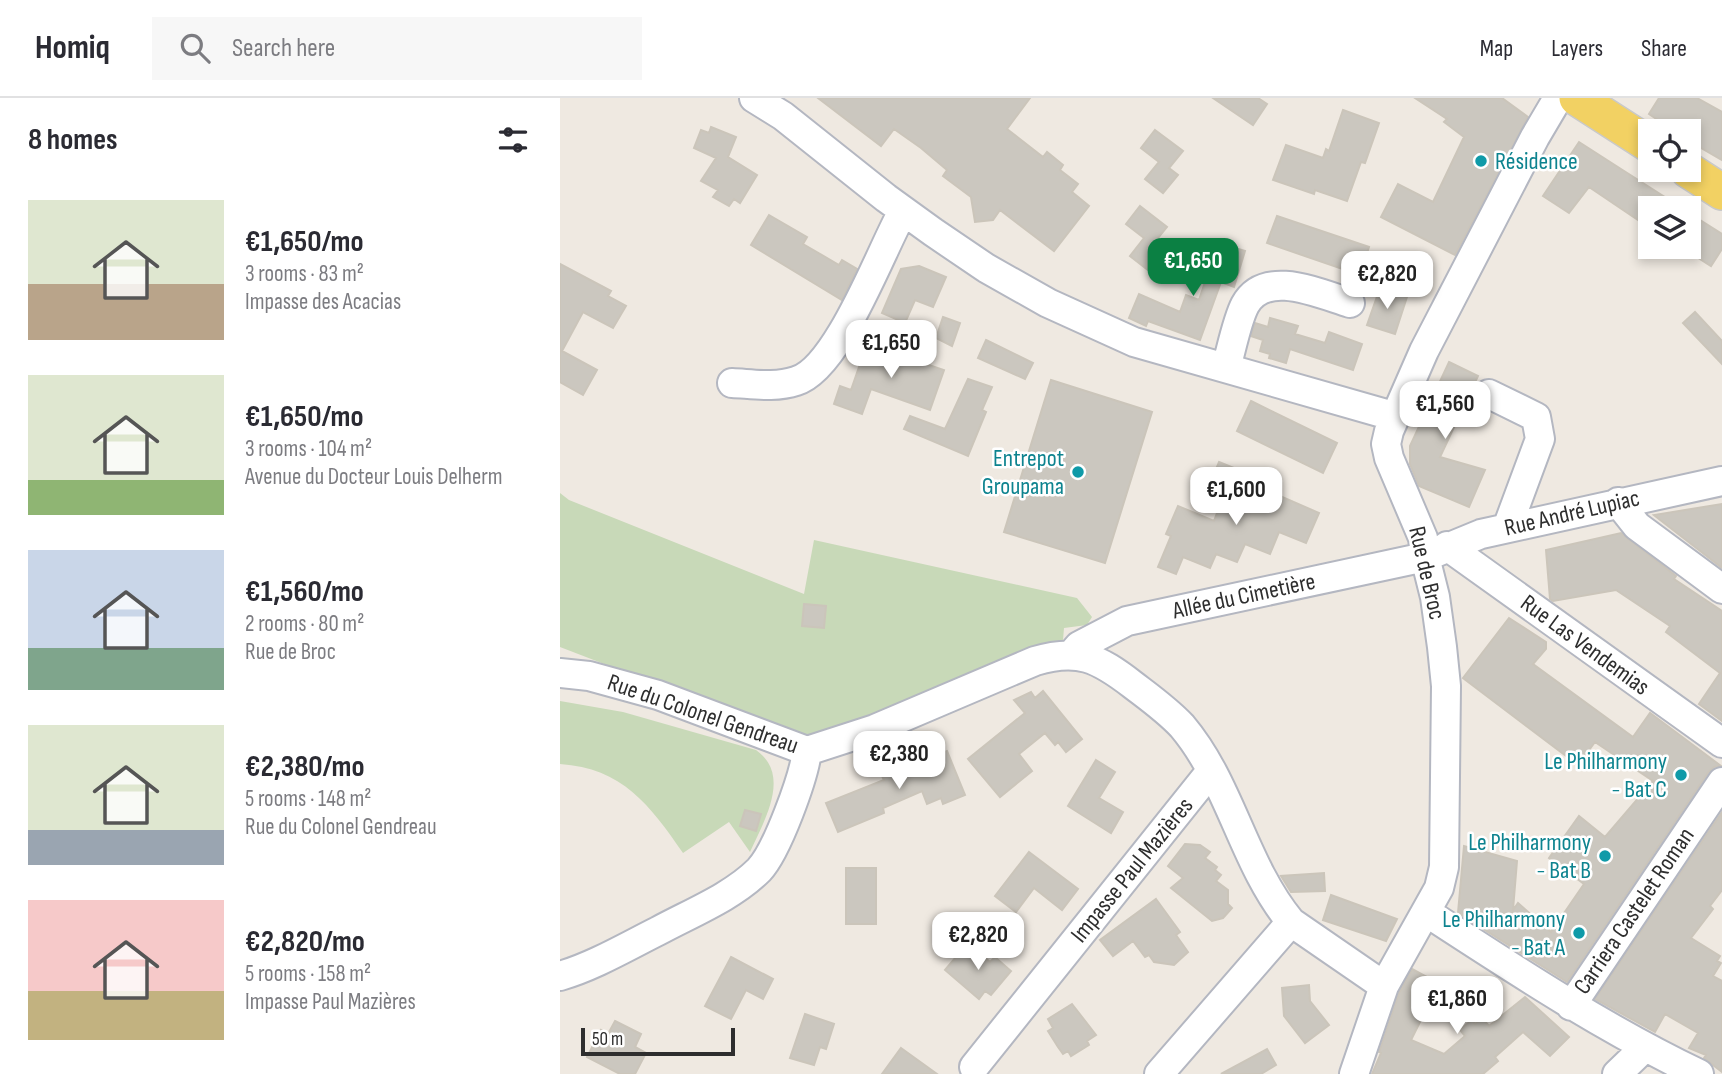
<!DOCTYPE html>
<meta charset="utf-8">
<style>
body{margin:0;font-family:"Sofia Sans Condensed",sans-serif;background:#f7f7f7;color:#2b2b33;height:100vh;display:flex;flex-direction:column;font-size:26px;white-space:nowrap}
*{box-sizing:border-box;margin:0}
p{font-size:23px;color:#7c7c81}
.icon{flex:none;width:38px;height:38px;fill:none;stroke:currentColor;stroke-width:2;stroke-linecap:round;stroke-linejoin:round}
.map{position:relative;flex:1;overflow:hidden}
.sheet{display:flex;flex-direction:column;background:#fff;width:560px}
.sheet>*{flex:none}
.fabs{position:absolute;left:1078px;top:21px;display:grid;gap:14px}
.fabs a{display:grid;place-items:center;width:63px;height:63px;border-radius:0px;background:#fff;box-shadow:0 4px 10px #0003;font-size:35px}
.scale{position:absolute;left:21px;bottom:18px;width:154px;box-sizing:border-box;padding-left:7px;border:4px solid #2e2e2e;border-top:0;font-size:19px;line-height:24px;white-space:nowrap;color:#2e2e2e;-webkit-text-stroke:5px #fff;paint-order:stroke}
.price{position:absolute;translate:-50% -60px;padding:0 16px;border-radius:14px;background:#fff;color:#222;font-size:23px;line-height:46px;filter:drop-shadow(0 2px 4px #0008)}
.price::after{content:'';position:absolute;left:50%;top:42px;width:21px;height:16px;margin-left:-10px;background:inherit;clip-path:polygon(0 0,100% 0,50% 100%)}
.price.on{background:#0b8043;color:#fff}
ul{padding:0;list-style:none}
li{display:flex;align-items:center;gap:21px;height:175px;padding:0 28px}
li span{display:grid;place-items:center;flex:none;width:196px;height:140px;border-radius:0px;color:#555}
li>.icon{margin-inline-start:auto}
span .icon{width:84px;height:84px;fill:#fffc;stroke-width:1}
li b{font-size:30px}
h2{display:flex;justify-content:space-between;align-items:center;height:84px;padding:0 28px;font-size:30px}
header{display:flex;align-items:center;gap:42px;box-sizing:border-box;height:98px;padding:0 35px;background:#fff;border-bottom:2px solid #e1e1e2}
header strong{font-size:33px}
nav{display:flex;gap:38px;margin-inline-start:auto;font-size:24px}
.search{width:490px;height:63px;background:#f7f7f7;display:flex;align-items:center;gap:18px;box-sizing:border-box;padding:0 24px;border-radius:0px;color:#7c7c81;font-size:26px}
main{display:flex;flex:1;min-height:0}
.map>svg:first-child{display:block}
</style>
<header>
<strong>Homiq</strong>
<div class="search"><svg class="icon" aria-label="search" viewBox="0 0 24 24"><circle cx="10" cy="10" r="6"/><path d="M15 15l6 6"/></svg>Search here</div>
<nav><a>Map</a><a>Layers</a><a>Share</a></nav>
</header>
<main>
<section class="sheet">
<h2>8 homes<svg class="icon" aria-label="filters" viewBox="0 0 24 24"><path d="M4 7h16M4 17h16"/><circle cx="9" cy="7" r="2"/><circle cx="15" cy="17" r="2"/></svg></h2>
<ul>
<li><span style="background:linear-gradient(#dfe7d0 60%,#b9a48a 0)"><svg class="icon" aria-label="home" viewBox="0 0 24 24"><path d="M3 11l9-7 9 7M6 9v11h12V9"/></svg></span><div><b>€1,650/mo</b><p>3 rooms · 83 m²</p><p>Impasse des Acacias</p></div></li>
<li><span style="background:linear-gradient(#dfe7d0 75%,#8fb573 0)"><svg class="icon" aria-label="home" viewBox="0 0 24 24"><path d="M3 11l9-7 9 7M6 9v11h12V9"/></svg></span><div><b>€1,650/mo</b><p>3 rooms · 104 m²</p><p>Avenue du Docteur Louis Delherm</p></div></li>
<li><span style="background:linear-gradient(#c9d6e8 70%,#7fa58c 0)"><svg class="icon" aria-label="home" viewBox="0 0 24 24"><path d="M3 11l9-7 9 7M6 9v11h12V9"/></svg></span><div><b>€1,560/mo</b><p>2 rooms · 80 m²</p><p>Rue de Broc</p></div></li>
<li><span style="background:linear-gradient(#dfe7d0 75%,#9aa5b1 0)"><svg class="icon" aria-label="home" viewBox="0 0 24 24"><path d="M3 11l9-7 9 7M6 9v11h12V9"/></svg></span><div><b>€2,380/mo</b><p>5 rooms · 148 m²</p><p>Rue du Colonel Gendreau</p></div></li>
<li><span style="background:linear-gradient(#f6c9c9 65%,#c2b280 0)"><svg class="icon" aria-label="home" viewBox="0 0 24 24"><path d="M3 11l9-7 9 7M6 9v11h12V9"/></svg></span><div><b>€2,820/mo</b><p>5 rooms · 158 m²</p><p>Impasse Paul Mazières</p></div></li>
</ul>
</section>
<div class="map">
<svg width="1162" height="976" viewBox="0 0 1162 976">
<rect width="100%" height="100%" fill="#efe9e1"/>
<!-- cemetery -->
<path fill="#c8d9b8" d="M0,395L9,402L244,496L254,442L517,500L532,519L527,527L504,530L503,542L247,644L0,549Z
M0,603L63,614L196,652C232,677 204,723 190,754L169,724L123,755C90,707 62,670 0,666Z"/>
<!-- building -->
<path fill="#cbc7bf" stroke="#cbc5ba" stroke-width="2" d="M258,0H470L447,31L483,59L487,54L503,67L500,72L518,86L512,94L529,108L494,153L440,112L433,122L415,124L411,99L383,78L387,72L361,50L334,31L321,48Z
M653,0H698L707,6L693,27Z
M855,0H942L968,19L895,157L821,119L838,86L873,104L904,39L884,24L887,21Z
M1099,0H1137L1162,14V62L1129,43V33H1114L1089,16Z
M783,12L819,25L805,65L801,64L787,103L755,92L754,96L713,82L726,47L763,60L766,51L769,53Z
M151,29L176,39L168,59L197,77L180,105L174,101L169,108L153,99L158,92L141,83L156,60L134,50L141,32L149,35Z
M595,32L623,53L609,70L618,77L603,95L585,81L599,64L581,50Z
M1019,44L1061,71L1122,110H1090V130L1029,89L1009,115L983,98Z
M580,108L607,129L593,146L602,153L588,172L570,158L584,140L566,126Z
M1129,115L1162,136V151L1151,168L1129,154Z
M209,117L247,139L243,146L279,167L282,162L297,171L282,202L191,147Z
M717,118L809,149L800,177L707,145Z
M658,145L685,153L674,189L661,184L640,242L588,223L586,228L569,220L579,196L620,214L626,197L639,202Z
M0,166L51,193L48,198L66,208L53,230L23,214L2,253L37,272L23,297L0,284Z
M359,168L386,179L373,209L355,202L345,225L322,215L341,171Z
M820,190L847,199L835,236L807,227Z
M1135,214L1162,243V266L1123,225Z
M383,219L400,225L392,248L376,240Z
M710,220L738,228L735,236L765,245L769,234L802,246L793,272L730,251L726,265L709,260L710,256L700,253L703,242L691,238L695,225L708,229Z
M426,242L473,265L465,281L418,260Z
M307,246L384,272L370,312L311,291L302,316L274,306L280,288L291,292Z
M889,264L918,278L880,359L925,372L909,409L859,388L850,366V348Z
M408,281L432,289L422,312L426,314L408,358L344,331L350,318L385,331Z
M491,282L592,314L545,465L444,434Z
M691,303L777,345L763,375L677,333Z
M659,364L674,370L667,387L652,381Z
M670,380L713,395L759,415L746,445L719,434L710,456L685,446L677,464L656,456L650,470L623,459L616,476L598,469L611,438L606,436L618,408L654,423Z
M1162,406V470L1094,417Z
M1061,435L1116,478L1114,481L1162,513V623L1139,606L1160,575L1106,534L1110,528L1056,492L993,503L990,501L986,452Z
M244,506L266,508L264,530L242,528Z
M949,520L986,544V551L973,566L1073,639L1090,615L1161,668L1154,669L1148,675L1007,884L898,815L904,748L957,763L953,812L958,805L991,834L1024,786L989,760L1019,718L1045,739L1093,683L1035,644L1018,667L903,580Z
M483,593L522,641L506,654L498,644L495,647L485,635L459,656L472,673L440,699L408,661L465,615L454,602L471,594L475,600Z
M387,653L405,697L383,706L381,700L367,706L362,693L323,710L324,715L278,734L266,705L324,682L322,678Z
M536,662L555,674L539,700L563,714L551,735L508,708Z
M185,712L201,716L196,733L180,728Z
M1162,714V792L1150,808L1153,811L1131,840L1160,858L1157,863L1161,865L1153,878L1162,883V974L1144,960L1146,957L1129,950L1138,935L1105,916L1095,934L1035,901Z
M625,746L640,747L650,754L645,760L657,769L655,772L661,777L656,783L668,792V806L672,810L663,820L652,823L611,790L623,780L608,768Z
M469,754L518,791L502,812L474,790L456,814L435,798Z
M286,770H316V826H286Z
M764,775L765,793L731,794L721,778Z
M771,797L837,821L826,843L763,822Z
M596,801L620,834L616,837L628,854L614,867L594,864L589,857L585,859L573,843L553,858L540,842Z
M408,845L430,864L435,859L451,873L431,897L425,893L419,901L385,872Z
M171,859L213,881L203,901L186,892L171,921L145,908Z
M852,871L876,884L870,896L873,898L851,942L884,956L905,938L900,932L912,922L915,926L922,920L929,928L965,899L1009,939L990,958L963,934L935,959L938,963L923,976H812L821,955L819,954L839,895Z
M749,887L750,903L769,927L745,945L724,918L722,890Z
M512,906L536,937L527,943L529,947L511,958L508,953L503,956L498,949L488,933L493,930L488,921Z
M245,916L274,926L266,951L260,949L254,967L230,960Z
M55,923L81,936L75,949L86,955L75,976H60L27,959L41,932L48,936Z
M341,950L377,976H322Z
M707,951L716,967L701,976H661Z"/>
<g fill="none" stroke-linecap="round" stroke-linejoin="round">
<!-- minor casing -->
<g stroke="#b4b7c1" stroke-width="32">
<path id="minor" d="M194,0L223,18L326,100L373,134L426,170L488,205L574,244L826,316L836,315
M666,270C671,253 677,222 685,207C705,170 760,196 790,205
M172,285C193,286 215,290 236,283C278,271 321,152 343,113
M929,296L976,319L980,341L947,430
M1058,404L1077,428L1162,491
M887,448L1162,645
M512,556L519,548L567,523L865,459L921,436L1162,383
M0,575L29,578L98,597L247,653L315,631L475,563C518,550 538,560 573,587C590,600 607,612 622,628C671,686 683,766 731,824L824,888
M866,814C955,872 1043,930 1139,976
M0,878C34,868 66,849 98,833C131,815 172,799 199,772C217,753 244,679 247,653
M1011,908L1162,684
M414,969L651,673
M599,976L731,824
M794,976L824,888L879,790L884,769L886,588L882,549L875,499L865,459L863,440L829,360L826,346L829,333L864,253L975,39L998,0
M1057,976L1084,950"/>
</g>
<!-- major casing -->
<g stroke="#c9c9c9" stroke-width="38">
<path id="major" d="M1017,0L1090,47
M1128,72L1162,94"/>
</g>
<!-- minor -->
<use href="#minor" stroke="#fff" stroke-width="28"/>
<!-- major -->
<use href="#major" stroke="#f2d163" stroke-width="35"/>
</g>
<!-- markers -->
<g fill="#0f9aa8" stroke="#fff" stroke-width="2.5">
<circle cx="921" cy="63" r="7"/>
<circle cx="518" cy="374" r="7"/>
<circle cx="1121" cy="677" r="7"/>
<circle cx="1045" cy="758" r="7"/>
<circle cx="1019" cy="835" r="7"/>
</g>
<g text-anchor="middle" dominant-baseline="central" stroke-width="5" stroke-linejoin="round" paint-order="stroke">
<!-- culture labels -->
<g font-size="24" fill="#0d838f" stroke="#fff" text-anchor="end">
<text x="935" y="63" text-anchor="start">Résidence</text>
<text x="504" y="360">Entrepot<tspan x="504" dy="28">Groupama</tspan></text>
<text x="1107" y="663">Le Philharmony<tspan x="1107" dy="28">- Bat C</tspan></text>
<text x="1031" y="744">Le Philharmony<tspan x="1031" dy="28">- Bat B</tspan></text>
<text x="1005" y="821">Le Philharmony<tspan x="1005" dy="28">- Bat A</tspan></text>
</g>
<!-- street labels -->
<g font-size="24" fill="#2e2e2e" stroke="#fff">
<text transform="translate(1012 415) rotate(-13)">Rue André Lupiac</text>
<text transform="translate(867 475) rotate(77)">Rue de Broc</text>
<text transform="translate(684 498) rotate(-12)">Allée du Cimetière</text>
<text transform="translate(1025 547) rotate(36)">Rue Las Vendemias</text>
<text transform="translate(143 616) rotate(19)">Rue du Colonel Gendreau</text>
<text transform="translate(572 772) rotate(-51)">Impasse Paul Mazières</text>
<text transform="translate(1074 813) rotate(-56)">Carriera Castelet Roman</text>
</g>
</g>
</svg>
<div class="fabs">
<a><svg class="icon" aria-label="locate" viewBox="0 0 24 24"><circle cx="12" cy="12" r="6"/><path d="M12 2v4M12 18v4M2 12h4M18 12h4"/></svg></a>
<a><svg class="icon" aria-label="layers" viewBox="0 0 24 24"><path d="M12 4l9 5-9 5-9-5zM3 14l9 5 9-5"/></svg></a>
</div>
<div class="scale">50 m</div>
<b class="price on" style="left:633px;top:200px">€1,650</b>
<b class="price" style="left:827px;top:213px">€2,820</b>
<b class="price" style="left:331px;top:282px">€1,650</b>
<b class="price" style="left:885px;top:343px">€1,560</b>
<b class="price" style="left:676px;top:429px">€1,600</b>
<b class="price" style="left:339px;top:693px">€2,380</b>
<b class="price" style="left:418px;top:874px">€2,820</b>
<b class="price" style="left:897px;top:938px">€1,860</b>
</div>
</main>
